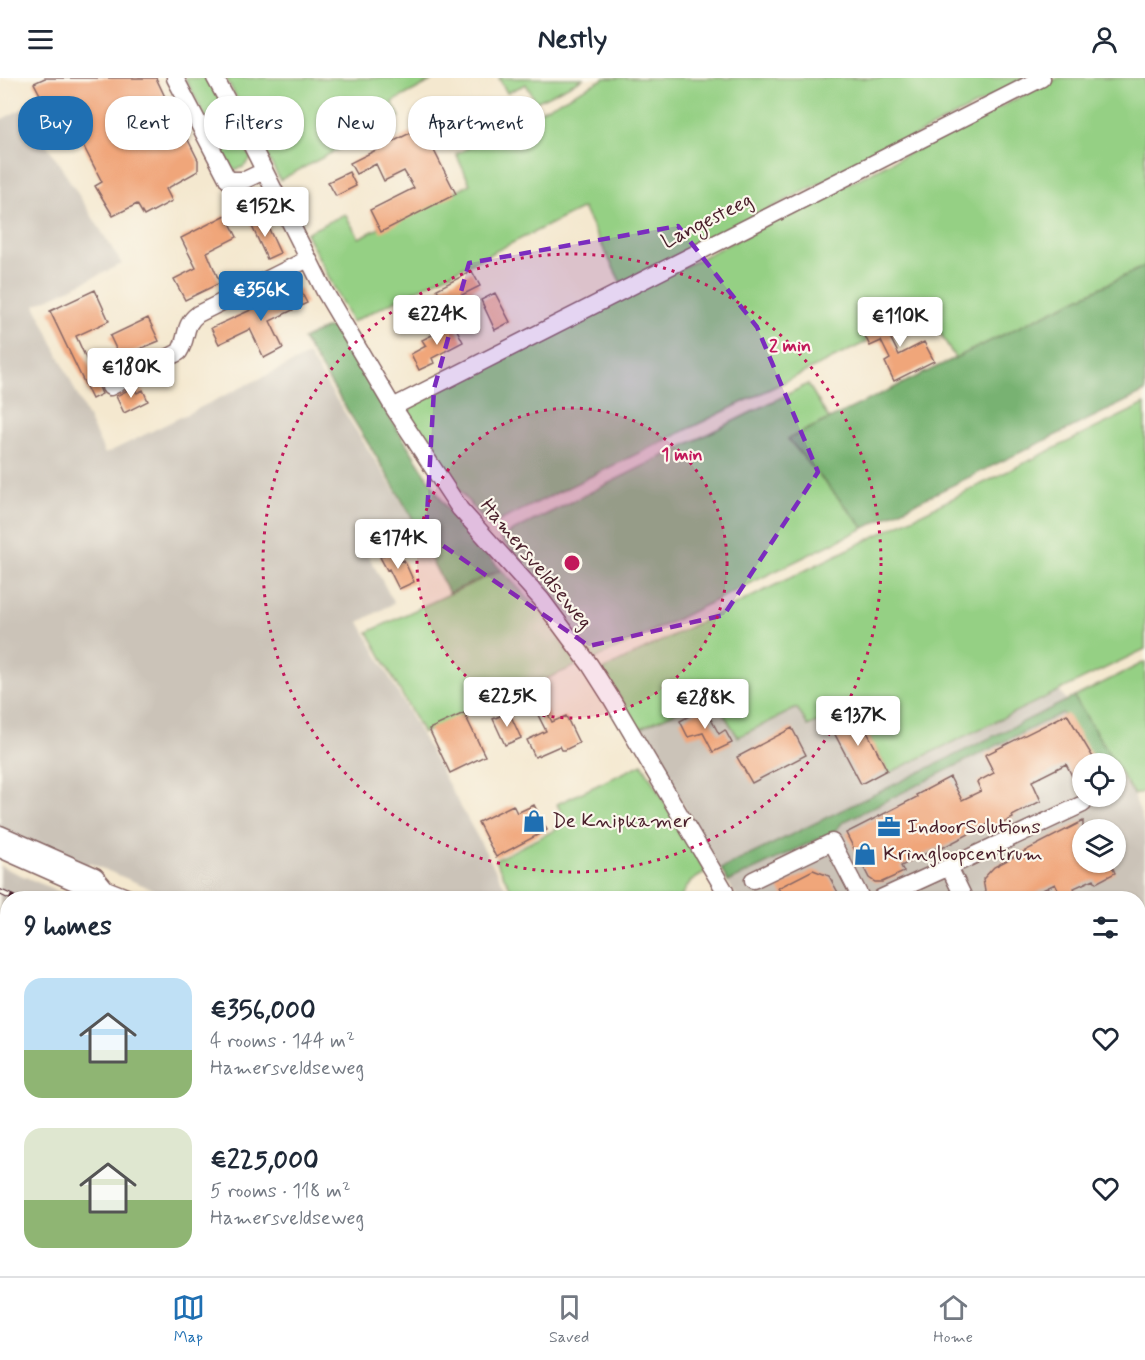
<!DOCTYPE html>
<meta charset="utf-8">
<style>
body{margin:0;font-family:Mynerve,sans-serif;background:#f6f6f7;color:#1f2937;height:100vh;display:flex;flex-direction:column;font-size:22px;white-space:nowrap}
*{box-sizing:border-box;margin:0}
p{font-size:20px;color:#747a83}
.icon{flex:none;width:33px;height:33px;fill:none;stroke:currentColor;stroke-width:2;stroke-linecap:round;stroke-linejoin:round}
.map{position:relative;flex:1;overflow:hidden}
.details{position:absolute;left:0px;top:813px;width:1146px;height:386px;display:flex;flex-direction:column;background:#fff;border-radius:24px 24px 0 0;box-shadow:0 2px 4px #0004}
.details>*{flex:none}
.top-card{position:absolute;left:18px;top:18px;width:600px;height:54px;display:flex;gap:12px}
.controls{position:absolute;left:1072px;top:675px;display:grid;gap:12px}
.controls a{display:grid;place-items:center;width:54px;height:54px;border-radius:50%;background:#fff;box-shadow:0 2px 4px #0004;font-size:30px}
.price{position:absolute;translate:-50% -51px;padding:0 14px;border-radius:6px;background:#fff;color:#222;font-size:20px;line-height:39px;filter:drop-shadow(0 2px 3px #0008)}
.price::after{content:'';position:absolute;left:50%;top:36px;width:18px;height:14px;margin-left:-9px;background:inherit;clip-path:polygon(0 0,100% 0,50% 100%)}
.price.selected{background:#1f6fb2;color:#fff}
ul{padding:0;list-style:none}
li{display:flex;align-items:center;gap:18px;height:150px;padding:0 24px}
li span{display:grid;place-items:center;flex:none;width:168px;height:120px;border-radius:18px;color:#555}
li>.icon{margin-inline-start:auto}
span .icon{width:72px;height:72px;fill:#fffc;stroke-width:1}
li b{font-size:26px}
h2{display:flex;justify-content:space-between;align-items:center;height:72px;padding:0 24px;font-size:26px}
.pill{padding:0 21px;border-radius:24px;background:#fff;box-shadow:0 2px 4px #0004;font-size:21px;line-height:54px}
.pill.selected{background:#1f6fb2;color:#fff}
header{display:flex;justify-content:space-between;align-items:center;height:78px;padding:0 24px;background:#fff;font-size:27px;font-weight:700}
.tabs{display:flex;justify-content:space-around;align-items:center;height:84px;border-top:2px solid #e0e1e3;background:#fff;font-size:16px;color:#747a83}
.tabs a{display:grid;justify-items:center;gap:3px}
.tabs .selected{color:#1f6fb2}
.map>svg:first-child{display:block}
</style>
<header><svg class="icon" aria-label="menu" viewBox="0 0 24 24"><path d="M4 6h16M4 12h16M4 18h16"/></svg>Nestly<svg class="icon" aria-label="person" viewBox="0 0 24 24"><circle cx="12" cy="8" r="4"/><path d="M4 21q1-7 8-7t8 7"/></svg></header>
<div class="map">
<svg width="1145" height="1198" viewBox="0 0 1145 1198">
<rect width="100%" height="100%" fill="#fbf7ec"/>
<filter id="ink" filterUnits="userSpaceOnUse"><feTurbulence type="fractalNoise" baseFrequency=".0167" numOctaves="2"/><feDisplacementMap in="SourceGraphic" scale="12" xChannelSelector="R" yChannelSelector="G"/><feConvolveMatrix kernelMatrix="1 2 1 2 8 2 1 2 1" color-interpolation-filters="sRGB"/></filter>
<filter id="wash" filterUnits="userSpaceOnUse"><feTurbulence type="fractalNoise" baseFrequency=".008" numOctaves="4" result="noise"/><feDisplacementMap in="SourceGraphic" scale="24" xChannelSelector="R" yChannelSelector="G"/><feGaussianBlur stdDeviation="1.35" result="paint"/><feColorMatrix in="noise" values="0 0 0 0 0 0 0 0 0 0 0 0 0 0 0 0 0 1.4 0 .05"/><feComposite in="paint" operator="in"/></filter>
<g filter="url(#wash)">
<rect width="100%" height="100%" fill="#f4e8cf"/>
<!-- industrial -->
<path fill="#cbc3b8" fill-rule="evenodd" d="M24,30L122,186L35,227L105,376L308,277L415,445L366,473L394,525L359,544L511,820H174L89,785L76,808L0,775V42Z
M1059,612L1111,685L1083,686V718H1116V692L1134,717L1145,749V1198H922L907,1191H1138V820H737L639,651L712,617L738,659L797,630L808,648L849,629L888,691ZM1083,752H1116V784H1083Z
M0,788L74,820H8L7,840L0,837Z"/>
<!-- green -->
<path fill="#95d084" stroke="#707858" stroke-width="1.5" d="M185,0H208L251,81L243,89L233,92Z
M226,0H437L392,24L400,39L280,102Z
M499,0H584L536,24L526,6L507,15Z
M605,0H1030L621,205L583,130L352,244L306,155L345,136L359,160L470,106L456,76Z
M1058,0H1145V188L955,280L928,234L489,448L454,406L407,334L410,327Z
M808,306L829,341L788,361L864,450L595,581L578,555L501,461L509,455Z
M1145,326V571L889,695L853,630L849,629L808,648L797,630L738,659L712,617L639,651L602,592Z
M501,492L537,530L578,587L423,655L368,554Z
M1145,584V713L1134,717L1074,619Z
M642,686L706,794L690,804L680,820H516L495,782L567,746L557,726Z
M370,1191H642L626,1198H355Z"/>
<!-- forest -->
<path fill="#78b272" stroke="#61684e" stroke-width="1.5" d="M1145,188V314L864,450L788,361Z
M338,249L377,319L450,435L501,492L449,515L423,467L399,479L389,463L416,446L376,378L303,261L325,250Z
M1074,619L1115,685H1094L1062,635L843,744L835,753L728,804L721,791Z"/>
<g id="blocks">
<!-- building -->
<path fill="#f0a67a" d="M45,0H156L185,61L187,60L198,82V93L166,111L172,123L144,138L137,126L113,138L95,108L102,104L68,38L55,45L34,5Z
M422,49L456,116L381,154L370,132L414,110L404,93L384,103L376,86L356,96L350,85Z
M349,94L356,108L336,118L328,104Z
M226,137L237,159L207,174L220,205L185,222L174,201L196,190L181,160Z
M263,138L280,175L267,181L250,144Z
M472,193L480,208L444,226L437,211Z
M299,210L307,225L270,243L283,270L264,280L250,251L219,266L211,250Z
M95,212L109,243L76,258L102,316L92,321L50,233Z
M495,215L510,244L495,252L481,222Z
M908,234L914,247L890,259L899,277L924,264L934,283L894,303L885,284L890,281L881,263L870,268L864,256Z
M148,240L159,263L120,279L110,258Z
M454,246L463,264L432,280L434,285L419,292L411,276L426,268L422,262Z
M134,309L137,315L143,312L148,323L124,335L116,318Z
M391,473L397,485L404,482L414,504L399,511L389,491L387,492L380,479Z
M545,630L552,644L566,638L579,665L565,672H562L560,668L535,679L527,662L546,653L536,633Z
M855,631L887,692L861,706L829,645Z
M700,632L702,636L707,634L719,656L725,652L732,665L713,674L703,655L688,659L680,643Z
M509,634L521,660L505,667L493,641Z
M464,635L485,678L450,695L429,651Z
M1067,636L1097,686H1083V716H1081L1066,686L1032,703L1041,723L1012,738L1013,740L992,751L990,745L942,770L941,768L901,788L904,794L882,804H875L869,800L846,755L917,719L916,717L950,699L962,722L981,713L977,704L994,695L985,677Z
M792,650L806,677L752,705L737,679Z
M513,727L517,735L534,727L547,752L496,779L478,744Z
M1083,743V784H1110L1115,795L1096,805L1094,801L1074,810L1079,820H1062L1055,806L1026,820H986L983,801L994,789Z
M813,792L829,798L841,820H784L778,810Z"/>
</g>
</g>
<g filter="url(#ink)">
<use href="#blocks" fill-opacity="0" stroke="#866564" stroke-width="1.5"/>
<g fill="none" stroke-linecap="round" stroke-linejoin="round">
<!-- minor casing -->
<g stroke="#866564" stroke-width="19">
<path id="minor" d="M175,0L228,102H245L264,93
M215,0L249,62L325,214L393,329L460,431L541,521L590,587L611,620L725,813L722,820
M110,309L179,274C189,259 182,248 198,236L308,181
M393,329L1042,0
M0,756L95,798L106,811
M0,771L88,810L106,811L129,820
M949,789L1083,726
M753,802L832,764L861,820
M881,820L949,789L964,820
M0,857L8,860
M0,891L8,873
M1138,907L1145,904
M1138,1051L1145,1048
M0,1112L8,1109
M1138,1166L1145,1178
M114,1198L129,1191
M341,1198L352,1193
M810,1198L813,1191"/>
</g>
<!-- minor -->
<use href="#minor" stroke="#fff" stroke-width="16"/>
<!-- rail casing -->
<g stroke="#4a1f2b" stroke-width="6">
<path id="rail" d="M0,814L13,820"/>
</g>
<!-- rail -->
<use href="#rail" stroke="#fbf7ec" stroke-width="4" stroke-dasharray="11" stroke-linecap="butt"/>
</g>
</g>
<!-- marked area -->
<path fill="#7b2cbf" fill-opacity="0.2" stroke="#7b2cbf" stroke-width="4.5" stroke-dasharray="12 8" stroke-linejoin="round" d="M678,148L757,249L818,394L724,537L589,568L426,456L434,311L469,185Z"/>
<!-- distance rings -->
<circle cx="572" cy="485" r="155" fill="#c2185b" fill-opacity=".12"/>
<g fill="none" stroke="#c2185b" stroke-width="3" stroke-dasharray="3 6">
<circle cx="572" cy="485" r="155"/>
<circle cx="572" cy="485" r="309"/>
</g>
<!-- icons -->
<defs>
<g id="shop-bare" transform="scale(1.8)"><path d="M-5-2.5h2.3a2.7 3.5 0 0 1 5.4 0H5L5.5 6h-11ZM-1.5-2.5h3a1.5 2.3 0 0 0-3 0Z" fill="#1f6fb2" stroke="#fbf7ec" stroke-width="2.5" paint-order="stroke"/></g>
<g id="office-bare" transform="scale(1.8)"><path d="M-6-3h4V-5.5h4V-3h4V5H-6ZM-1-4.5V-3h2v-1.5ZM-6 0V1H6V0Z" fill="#1f6fb2" stroke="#fbf7ec" stroke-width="2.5" paint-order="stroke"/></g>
</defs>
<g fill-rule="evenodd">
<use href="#shop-bare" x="534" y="743"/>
<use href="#office-bare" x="889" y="749"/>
<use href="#shop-bare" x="865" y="776"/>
</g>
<g text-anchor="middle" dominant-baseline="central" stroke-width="4.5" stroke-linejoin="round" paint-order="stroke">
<!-- street labels -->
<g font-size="21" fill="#4a1f2b" stroke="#fbf7ec">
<text transform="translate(707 143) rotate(-27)">Langesteeg</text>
<text transform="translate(536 486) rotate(50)">Hamersveldseweg</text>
</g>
<!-- poi labels -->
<g font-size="21" fill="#4a1f2b" stroke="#fbf7ec" text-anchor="start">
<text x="552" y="743">De Knipkamer</text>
<text x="907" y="749">IndoorSolutions</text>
<text x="883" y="776">Kringloopcentrum</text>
</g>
</g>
<circle cx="572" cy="485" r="9" fill="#c2185b" stroke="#fbf7ec" stroke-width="3"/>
<g font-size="18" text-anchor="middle" font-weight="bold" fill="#c2185b" stroke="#fbf7ec" stroke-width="4.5" stroke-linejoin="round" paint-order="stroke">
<text x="790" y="273">2 min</text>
<text x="682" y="382">1 min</text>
</g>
</svg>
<div class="controls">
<a><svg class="icon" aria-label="locate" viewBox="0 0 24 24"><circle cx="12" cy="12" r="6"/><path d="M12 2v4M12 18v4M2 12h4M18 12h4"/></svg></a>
<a><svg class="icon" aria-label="layers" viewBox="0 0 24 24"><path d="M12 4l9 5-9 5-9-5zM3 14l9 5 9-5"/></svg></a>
</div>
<b class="price" style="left:265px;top:160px">€152K</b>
<b class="price selected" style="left:261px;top:244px">€356K</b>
<b class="price" style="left:437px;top:268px">€224K</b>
<b class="price" style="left:900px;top:270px">€110K</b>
<b class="price" style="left:131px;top:321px">€180K</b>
<b class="price" style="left:398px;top:492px">€174K</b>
<b class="price" style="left:507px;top:650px">€225K</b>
<b class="price" style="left:705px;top:652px">€288K</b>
<b class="price" style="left:858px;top:669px">€137K</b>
<div class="top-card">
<a class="pill selected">Buy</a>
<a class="pill">Rent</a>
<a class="pill">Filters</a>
<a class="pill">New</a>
<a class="pill">Apartment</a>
</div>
<section class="details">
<h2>9 homes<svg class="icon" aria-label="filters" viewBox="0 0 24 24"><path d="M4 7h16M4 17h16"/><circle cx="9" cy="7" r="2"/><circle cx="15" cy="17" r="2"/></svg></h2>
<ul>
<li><span style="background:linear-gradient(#bfe0f5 60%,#8fb573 0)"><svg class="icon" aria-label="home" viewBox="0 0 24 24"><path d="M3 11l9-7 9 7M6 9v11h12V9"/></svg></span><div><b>€356,000</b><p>4 rooms · 144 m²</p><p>Hamersveldseweg</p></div><svg class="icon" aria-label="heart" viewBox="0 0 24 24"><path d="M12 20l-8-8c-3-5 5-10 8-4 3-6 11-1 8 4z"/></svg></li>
<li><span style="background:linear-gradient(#dfe7d0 60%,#8fb573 0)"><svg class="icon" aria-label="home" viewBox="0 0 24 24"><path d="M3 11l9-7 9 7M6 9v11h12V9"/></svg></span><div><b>€225,000</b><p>5 rooms · 118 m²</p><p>Hamersveldseweg</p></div><svg class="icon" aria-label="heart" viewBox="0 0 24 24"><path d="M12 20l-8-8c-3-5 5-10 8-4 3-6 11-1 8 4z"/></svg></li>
</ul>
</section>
</div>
<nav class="tabs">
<a class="selected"><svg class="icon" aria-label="map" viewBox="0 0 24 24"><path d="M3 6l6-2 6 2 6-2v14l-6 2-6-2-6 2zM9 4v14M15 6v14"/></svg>Map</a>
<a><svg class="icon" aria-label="saved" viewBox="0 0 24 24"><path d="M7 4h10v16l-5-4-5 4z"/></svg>Saved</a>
<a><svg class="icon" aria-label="home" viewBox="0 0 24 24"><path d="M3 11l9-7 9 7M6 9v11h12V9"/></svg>Home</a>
</nav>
